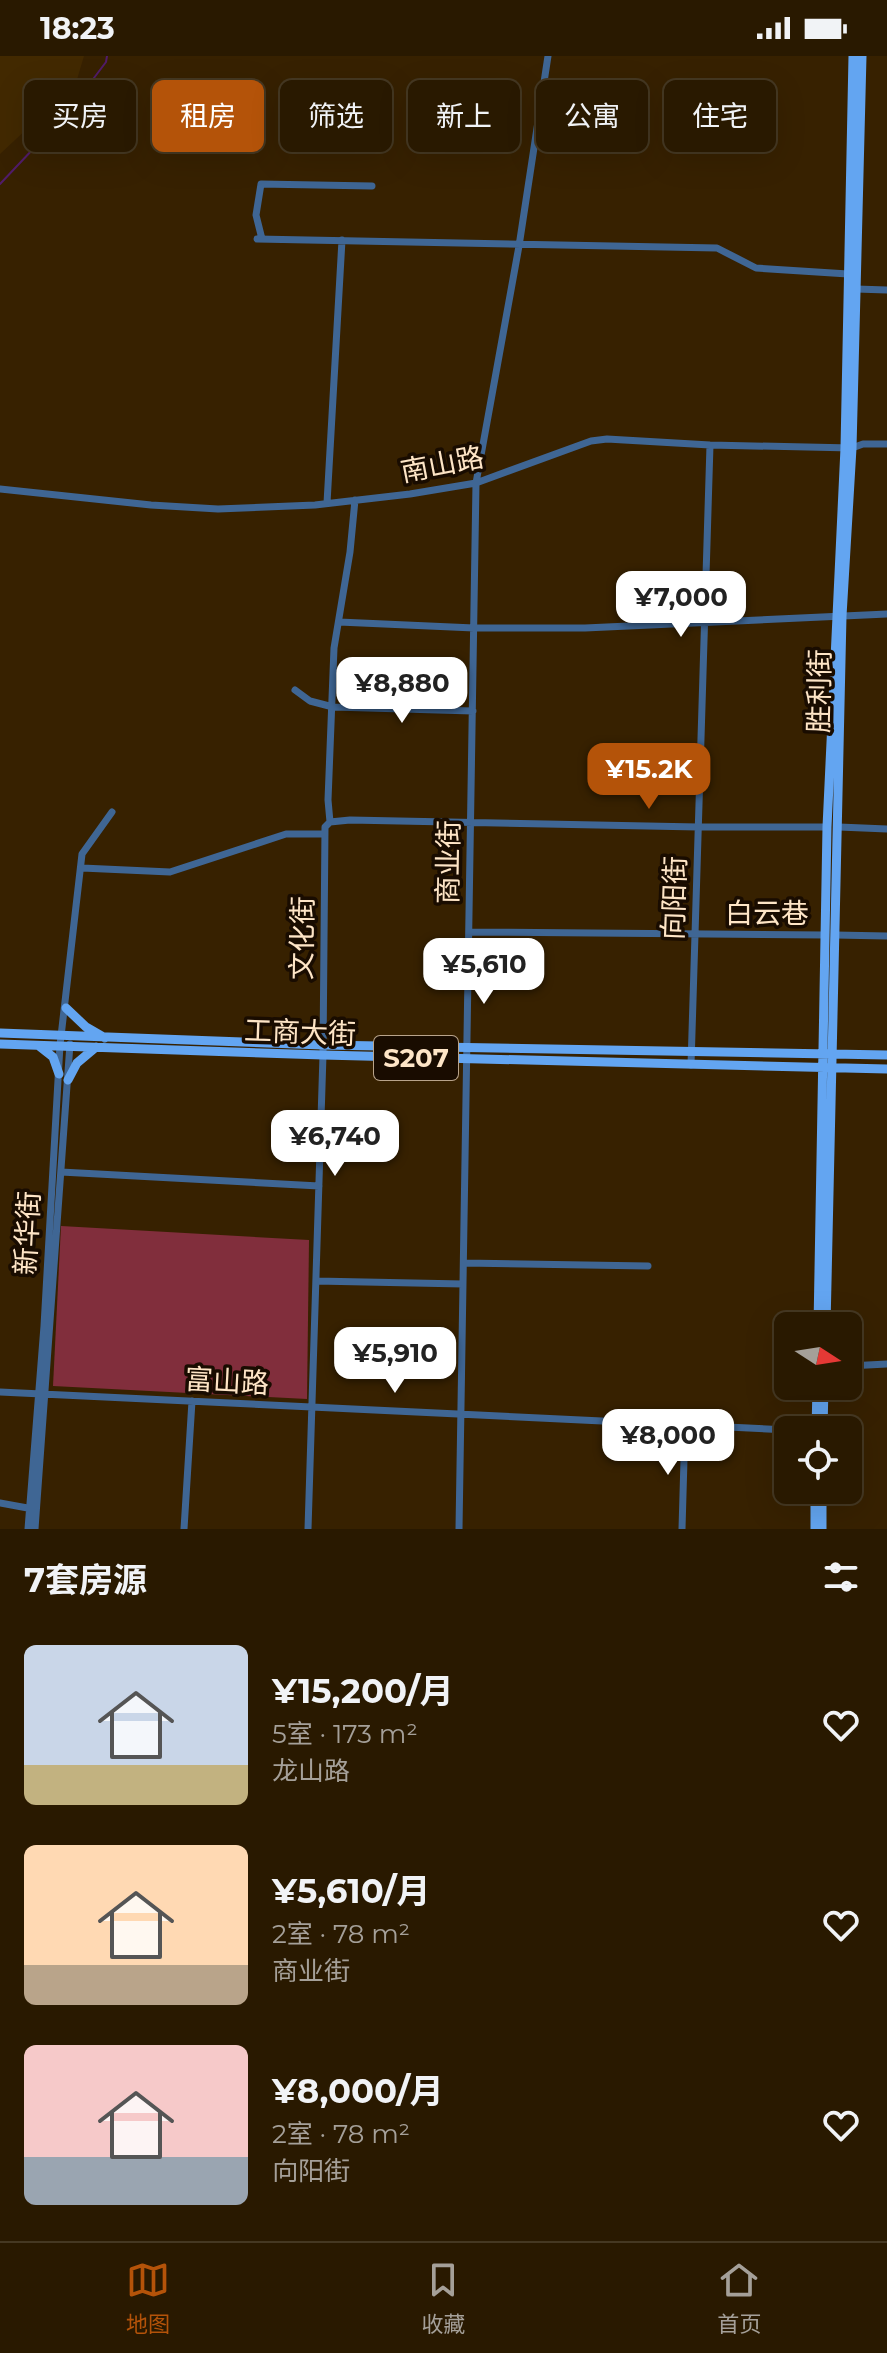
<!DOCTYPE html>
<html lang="zh">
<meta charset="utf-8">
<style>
body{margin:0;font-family:Montserrat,"Noto Sans SC",sans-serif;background:#31220a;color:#f1f3f6;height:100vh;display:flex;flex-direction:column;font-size:30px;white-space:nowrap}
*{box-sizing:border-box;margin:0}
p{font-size:26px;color:#a5a099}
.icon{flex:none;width:44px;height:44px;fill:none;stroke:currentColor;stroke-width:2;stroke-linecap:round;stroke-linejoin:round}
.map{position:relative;height:1473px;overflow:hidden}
.side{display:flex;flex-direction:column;background:#291900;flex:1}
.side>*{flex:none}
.top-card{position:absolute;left:24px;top:24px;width:840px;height:72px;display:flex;gap:16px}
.needle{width:52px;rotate:102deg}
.fabs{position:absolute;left:774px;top:1256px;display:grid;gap:16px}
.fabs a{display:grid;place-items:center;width:88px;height:88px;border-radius:12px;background:#291900;box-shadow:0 8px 32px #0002,0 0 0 2px #453822;font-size:40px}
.price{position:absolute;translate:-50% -68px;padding:0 18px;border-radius:16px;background:#fff;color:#222;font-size:26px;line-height:52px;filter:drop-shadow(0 2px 4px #0008)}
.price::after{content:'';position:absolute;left:50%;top:48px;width:24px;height:18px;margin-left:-12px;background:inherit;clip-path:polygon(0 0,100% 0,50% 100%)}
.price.current{background:#b45309;color:#fff}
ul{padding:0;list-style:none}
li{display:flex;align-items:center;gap:24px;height:200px;padding:0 24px}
li span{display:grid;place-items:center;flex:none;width:224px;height:160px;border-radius:12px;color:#555}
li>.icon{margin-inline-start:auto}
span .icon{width:96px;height:96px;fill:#fffc;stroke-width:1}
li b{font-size:34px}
h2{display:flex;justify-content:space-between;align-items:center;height:96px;padding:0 24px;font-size:34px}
.tag{padding:0 28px;border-radius:12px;background:#291900;box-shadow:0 8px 32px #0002,0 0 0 2px #453822;font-size:28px;line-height:72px}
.tag.current{background:#b45309;color:#fff}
.status{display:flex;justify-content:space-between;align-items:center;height:56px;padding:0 40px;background:#291900;direction:ltr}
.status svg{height:22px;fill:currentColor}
.menu{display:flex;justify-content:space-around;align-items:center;height:112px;border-top:2px solid #453822;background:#291900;font-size:22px;color:#a5a099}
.menu a{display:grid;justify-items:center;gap:4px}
.menu .current{color:#b45309}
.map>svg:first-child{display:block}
</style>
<div class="status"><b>18:23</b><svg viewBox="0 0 49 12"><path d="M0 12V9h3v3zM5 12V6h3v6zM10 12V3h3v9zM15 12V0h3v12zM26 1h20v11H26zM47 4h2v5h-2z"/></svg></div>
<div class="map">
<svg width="887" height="1473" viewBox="0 0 887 1473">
<rect width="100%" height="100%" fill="#372100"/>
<!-- built -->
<path fill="#422900" d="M0,0H84L76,27L0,98Z"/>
<!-- green -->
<path fill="#812e3c" d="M61,1170L309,1184L307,1343L53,1330Z"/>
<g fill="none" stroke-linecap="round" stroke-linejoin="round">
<!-- stream -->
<path stroke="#511c69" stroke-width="2" d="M0,128L69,55L106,6L107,0"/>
<!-- minor -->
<path stroke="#3f6694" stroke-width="7" d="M257,183L717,192L756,212L848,218
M262,183L256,159L261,128L372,130
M856,233L887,234
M0,433L151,449L218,453L315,449L410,438L476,427L591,385L607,383L710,389L852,392L863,388H887
M327,447L342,184
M339,566L474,572H585L887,558
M295,634L310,645L333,651L473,655
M330,766L328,744L334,592L350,496L355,444
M839,771L887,773
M82,812L170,816L286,778H325
M469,876L825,879
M835,879L887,880
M691,1009L710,389
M61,1116L319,1130
M464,1207L648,1210
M316,1225L463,1228
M848,1310L887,1308
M0,1336L788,1374
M0,1447L33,1453
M28,1473L44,1270L60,989L82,798L112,756
M35,1473L70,988
M184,1473L192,1345
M308,1473L323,999L325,771L330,766L350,764L698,771H827
M459,1473L476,427L519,190L548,0
M682,1473L685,1369"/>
<!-- major -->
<path stroke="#63a5f1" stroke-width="9" d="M66,952L86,971L105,982
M0,977L323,989L887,999
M0,988L323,999L887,1013
M39,990L53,1001L59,1018
M68,1024L77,1007L96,991
M818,1270L827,771L845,392L853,0
M826,1270L842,560L852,392L862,0
M816,1374L817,1330
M823,1374L824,1330
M815,1473V1434
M822,1473V1434"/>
</g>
<g text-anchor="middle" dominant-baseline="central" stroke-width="7" stroke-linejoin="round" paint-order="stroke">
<!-- shield labels -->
<rect fill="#190c00" stroke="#b9a48b" stroke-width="2" x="374" y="980" width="84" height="44" rx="6"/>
<g font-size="26" font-weight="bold" fill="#fee5c6">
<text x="416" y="1002">S207</text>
</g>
<!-- street labels -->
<g font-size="28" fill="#fee5c6" stroke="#190c00">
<text transform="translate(442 408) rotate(-11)">南山路</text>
<text transform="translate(819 635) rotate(-89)">胜利街</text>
<text transform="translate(448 806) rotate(-89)">商业街</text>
<text transform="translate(674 842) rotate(-88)">向阳街</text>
<text x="767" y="857">白云巷</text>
<text transform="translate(302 882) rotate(-89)">文化街</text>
<text transform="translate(300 976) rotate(2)">工商大街</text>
<text transform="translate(27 1177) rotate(-87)">新华街</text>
<text transform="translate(227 1325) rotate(3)">富山路</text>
</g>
</g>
</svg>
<div class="fabs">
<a><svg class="needle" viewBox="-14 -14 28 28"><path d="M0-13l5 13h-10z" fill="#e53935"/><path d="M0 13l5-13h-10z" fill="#a5a099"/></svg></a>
<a><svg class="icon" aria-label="locate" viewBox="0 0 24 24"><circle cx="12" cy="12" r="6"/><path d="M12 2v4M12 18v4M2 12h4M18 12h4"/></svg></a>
</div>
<b class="price" style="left:681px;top:583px">¥7,000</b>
<b class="price" style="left:402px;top:669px">¥8,880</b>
<b class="price current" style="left:649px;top:755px">¥15.2K</b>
<b class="price" style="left:484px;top:950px">¥5,610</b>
<b class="price" style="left:335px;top:1122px">¥6,740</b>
<b class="price" style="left:395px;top:1339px">¥5,910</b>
<b class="price" style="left:668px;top:1421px">¥8,000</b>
<div class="top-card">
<a class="tag">买房</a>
<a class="tag current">租房</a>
<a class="tag">筛选</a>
<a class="tag">新上</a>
<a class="tag">公寓</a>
<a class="tag">住宅</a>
</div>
</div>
<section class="side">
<h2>7套房源<svg class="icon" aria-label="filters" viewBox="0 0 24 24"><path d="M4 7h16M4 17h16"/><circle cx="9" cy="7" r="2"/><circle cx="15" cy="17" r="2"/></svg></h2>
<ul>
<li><span style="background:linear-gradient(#c9d6e8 75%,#c2b280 0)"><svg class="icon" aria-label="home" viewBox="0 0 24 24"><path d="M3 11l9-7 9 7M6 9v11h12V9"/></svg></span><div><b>¥15,200/月</b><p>5室 · 173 m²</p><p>龙山路</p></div><svg class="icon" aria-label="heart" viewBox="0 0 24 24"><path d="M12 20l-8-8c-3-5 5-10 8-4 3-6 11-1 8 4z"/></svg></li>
<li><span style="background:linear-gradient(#ffd9b3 75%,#b9a48a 0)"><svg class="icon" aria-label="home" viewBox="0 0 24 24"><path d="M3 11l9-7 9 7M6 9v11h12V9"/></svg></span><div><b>¥5,610/月</b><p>2室 · 78 m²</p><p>商业街</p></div><svg class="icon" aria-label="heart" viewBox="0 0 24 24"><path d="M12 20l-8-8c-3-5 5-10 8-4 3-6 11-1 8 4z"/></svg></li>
<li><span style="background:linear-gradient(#f6c9c9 70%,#9aa5b1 0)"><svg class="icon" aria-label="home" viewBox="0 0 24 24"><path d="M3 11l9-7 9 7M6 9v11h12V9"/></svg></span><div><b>¥8,000/月</b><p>2室 · 78 m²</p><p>向阳街</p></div><svg class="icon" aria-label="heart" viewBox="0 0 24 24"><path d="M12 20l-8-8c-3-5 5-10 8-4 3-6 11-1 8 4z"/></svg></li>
</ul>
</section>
<nav class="menu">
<a class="current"><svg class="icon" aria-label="map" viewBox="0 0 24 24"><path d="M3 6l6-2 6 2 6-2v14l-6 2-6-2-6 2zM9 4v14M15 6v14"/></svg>地图</a>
<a><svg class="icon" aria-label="saved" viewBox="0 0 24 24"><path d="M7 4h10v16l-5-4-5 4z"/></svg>收藏</a>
<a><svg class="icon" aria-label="home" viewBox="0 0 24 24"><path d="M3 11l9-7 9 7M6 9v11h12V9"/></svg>首页</a>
</nav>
